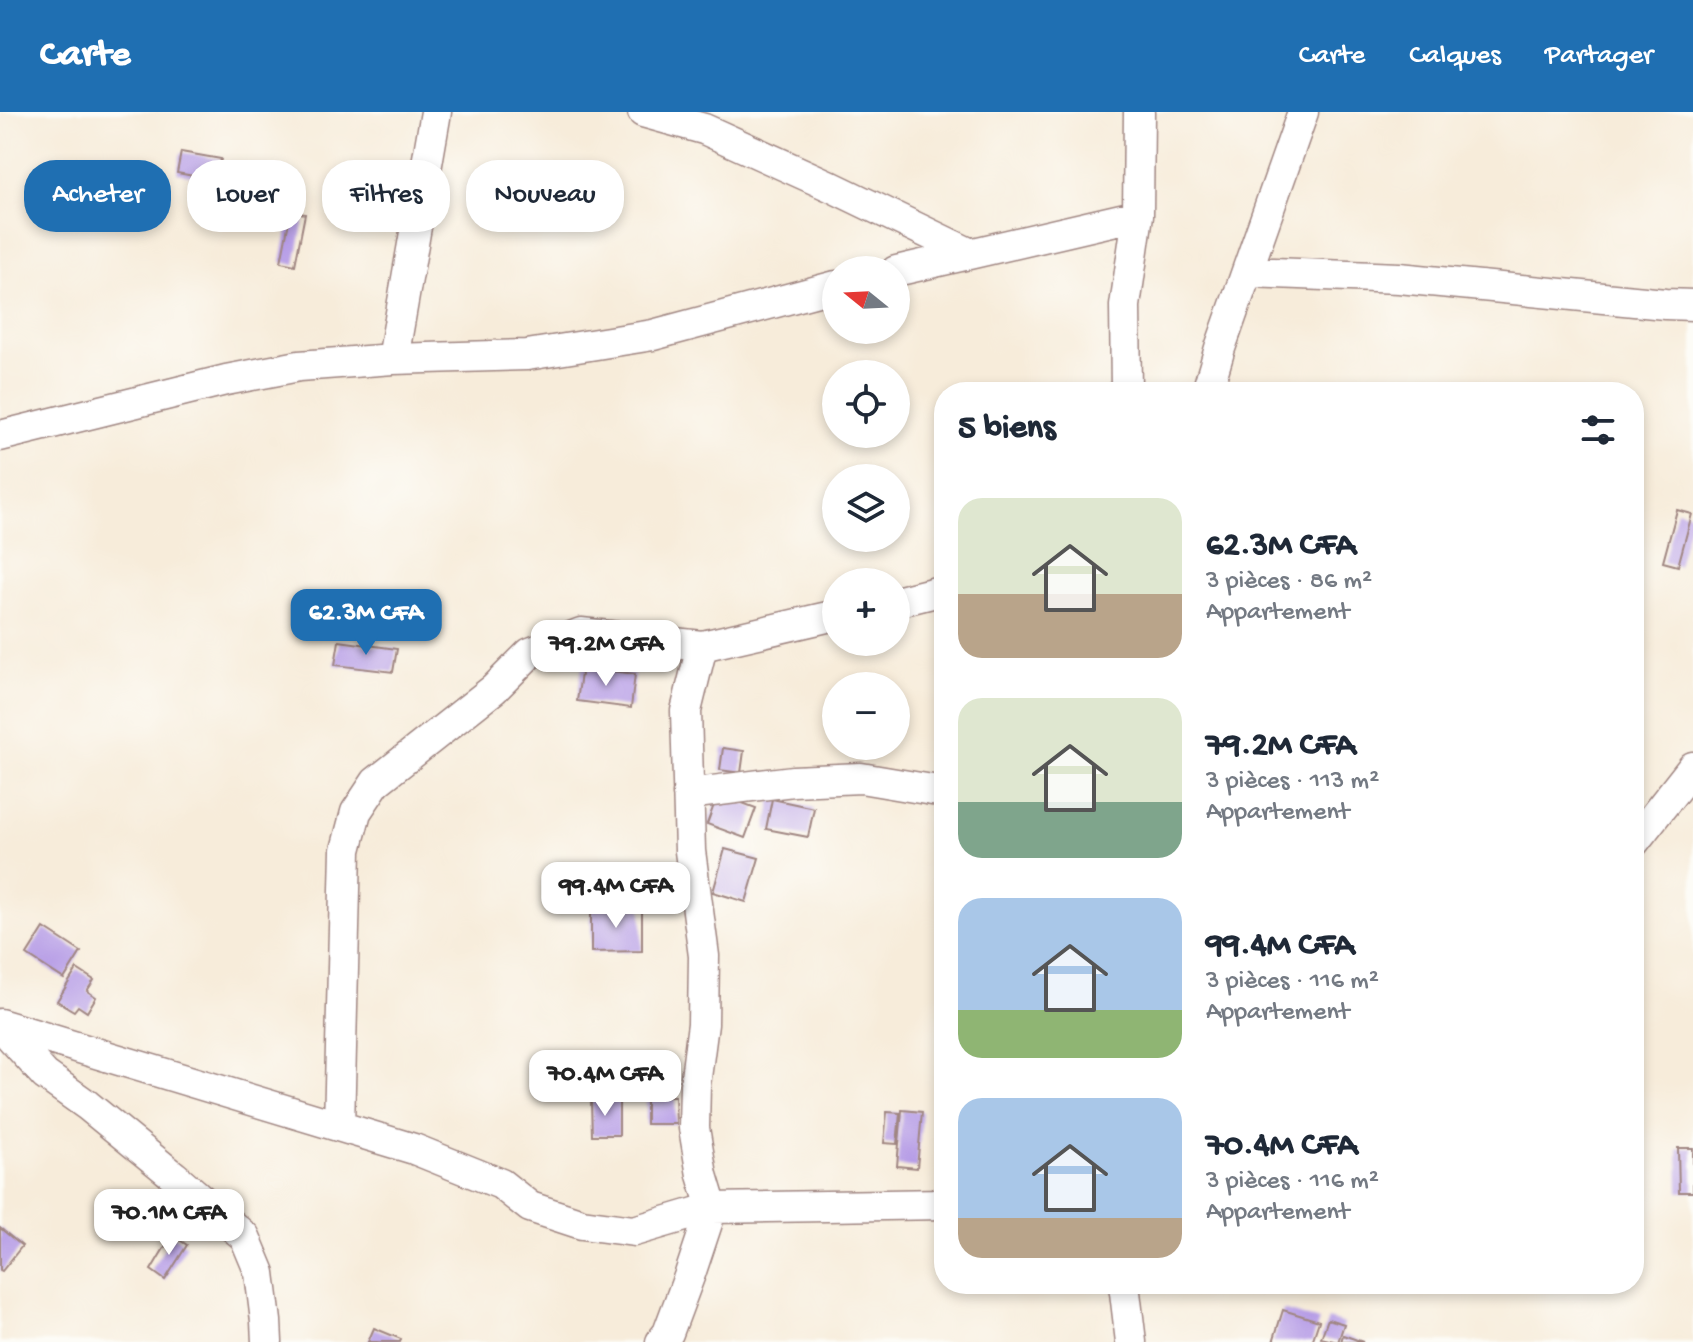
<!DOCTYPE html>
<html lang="fr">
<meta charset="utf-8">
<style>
body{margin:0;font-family:"Gochi Hand",sans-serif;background:#f2f2f3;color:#1f2937;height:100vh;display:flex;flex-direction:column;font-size:30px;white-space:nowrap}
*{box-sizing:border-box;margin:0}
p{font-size:26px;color:#747a83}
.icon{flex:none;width:44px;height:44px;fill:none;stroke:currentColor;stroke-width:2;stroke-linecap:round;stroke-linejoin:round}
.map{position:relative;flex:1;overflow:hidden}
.panel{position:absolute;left:934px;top:270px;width:710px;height:912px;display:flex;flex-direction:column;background:#fff;border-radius:32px;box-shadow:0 4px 12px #0003}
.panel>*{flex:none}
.banner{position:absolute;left:24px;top:48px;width:760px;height:72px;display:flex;gap:16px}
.needle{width:52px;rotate:288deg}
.buttons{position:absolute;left:822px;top:144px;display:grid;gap:16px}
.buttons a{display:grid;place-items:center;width:88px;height:88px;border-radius:50%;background:#fff;box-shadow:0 4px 12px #0003;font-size:40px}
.price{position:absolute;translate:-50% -68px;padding:0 18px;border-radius:16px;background:#fff;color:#222;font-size:26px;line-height:52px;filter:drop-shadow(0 2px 4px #0008)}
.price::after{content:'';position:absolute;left:50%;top:48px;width:24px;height:18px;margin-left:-12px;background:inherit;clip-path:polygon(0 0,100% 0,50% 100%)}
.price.active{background:#1f6fb2;color:#fff}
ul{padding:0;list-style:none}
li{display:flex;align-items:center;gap:24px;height:200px;padding:0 24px}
li span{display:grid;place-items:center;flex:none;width:224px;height:160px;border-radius:24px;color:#555}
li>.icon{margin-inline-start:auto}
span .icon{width:96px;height:96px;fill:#fffc;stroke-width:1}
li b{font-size:34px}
h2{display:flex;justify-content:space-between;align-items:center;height:96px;padding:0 24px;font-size:34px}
.tag{padding:0 28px;border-radius:32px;background:#fff;box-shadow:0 4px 12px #0003;font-size:28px;line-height:72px}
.tag.active{background:#1f6fb2;color:#fff}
header{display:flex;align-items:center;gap:48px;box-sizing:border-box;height:112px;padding:0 40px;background:#1f6fb2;color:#fff}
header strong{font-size:38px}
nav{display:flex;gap:44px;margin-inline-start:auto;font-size:28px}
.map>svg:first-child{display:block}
</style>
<header>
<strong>Carte</strong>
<nav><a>Carte</a><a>Calques</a><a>Partager</a></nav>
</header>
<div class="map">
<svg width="1693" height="1230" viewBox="0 0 1693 1230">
<rect width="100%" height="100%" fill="#fdfcf7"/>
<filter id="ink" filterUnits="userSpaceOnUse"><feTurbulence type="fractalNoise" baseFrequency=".0125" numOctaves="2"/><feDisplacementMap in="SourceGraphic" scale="16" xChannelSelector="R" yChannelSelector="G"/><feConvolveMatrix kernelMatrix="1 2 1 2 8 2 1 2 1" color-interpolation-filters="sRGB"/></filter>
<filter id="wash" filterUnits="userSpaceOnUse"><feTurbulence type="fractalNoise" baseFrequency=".006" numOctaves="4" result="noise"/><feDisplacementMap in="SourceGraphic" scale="32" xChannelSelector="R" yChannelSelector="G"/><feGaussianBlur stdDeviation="1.8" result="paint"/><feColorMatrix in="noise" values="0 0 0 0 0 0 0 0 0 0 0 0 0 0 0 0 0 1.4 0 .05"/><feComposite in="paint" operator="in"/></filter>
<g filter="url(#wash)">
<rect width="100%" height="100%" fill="#f7ecda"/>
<g id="blocks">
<!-- building -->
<path fill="#b69ce6" d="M181,40L221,47L216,68L177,61Z
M291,99L305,102L295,153L281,150Z
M1677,398L1692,402L1678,454L1663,450Z
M339,529L397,537L393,560L335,553Z
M582,555L635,562L631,596L577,589Z
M723,636L744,639L741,661L720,658Z
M718,682L756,696L745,726L707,712Z
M772,687L814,696L808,725L766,717Z
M725,737L759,746L746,790L713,780Z
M642,795V839L591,840V796Z
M44,816L81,840L64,867L27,843Z
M77,857L94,868L87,879L96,885L87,900L78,894L74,899L57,889Z
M646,984H675L676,1012H646Z
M619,988V1023H592L591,989Z
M902,998L922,1000L917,1056L897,1054Z
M887,1000L900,1001L897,1032L884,1031Z
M1678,1036H1693V1080H1679Z
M0,1116L22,1134L2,1159L0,1158Z
M172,1123L187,1133L165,1168L151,1158Z
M1283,1198L1319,1209L1312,1230H1273Z
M1328,1207L1344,1212L1338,1230L1321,1226Z
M374,1216L401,1227L400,1230H368Z
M1343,1223L1363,1230H1341Z"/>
</g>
</g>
<g filter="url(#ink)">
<use href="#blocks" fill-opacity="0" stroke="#a08682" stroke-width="2"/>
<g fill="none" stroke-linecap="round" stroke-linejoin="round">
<!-- minor casing -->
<g stroke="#a08682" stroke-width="33">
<path id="minor" d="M643,0L704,17L830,74L969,141
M896,159L1138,103
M1247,160L1399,166L1665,192L1693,193
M393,247L436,0
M1126,280L1125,194L1138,103L1139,0
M1207,280L1220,236L1303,0
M0,324L226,268L299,254L393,247L527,243L653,223L836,174
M896,490L944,478
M688,682L793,669L861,666L944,680
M1634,730L1693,655
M0,912L414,1037L501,1072L530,1095L582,1112L634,1119L712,1096L944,1092
M0,913L45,963L87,993L174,1064L245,1125L260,1161L266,1209L267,1230
M339,1014L346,738L356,700L376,670L494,577L530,541L581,521L702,534L836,503
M1124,1172L1131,1230
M661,1230L668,1221L690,1162L712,1096L702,1063L694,1016L695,973L703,912L704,844L690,739L686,599L702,534"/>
</g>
<!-- minor -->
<use href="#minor" stroke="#fff" stroke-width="30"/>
</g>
</g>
</svg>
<div class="buttons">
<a><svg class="needle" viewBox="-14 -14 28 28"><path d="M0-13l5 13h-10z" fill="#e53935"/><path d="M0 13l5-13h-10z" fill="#747a83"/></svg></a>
<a><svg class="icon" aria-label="locate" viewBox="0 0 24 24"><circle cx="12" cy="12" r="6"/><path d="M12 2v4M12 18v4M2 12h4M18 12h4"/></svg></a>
<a><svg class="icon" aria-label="layers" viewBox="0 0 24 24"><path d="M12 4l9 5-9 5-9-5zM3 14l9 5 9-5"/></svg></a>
<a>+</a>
<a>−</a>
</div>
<b class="price active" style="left:366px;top:545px">62.3M CFA</b>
<b class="price" style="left:606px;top:576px">79.2M CFA</b>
<b class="price" style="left:616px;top:818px">99.4M CFA</b>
<b class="price" style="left:605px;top:1006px">70.4M CFA</b>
<b class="price" style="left:169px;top:1145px">70.1M CFA</b>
<div class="banner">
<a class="tag active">Acheter</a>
<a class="tag">Louer</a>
<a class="tag">Filtres</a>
<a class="tag">Nouveau</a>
</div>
<section class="panel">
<h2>5 biens<svg class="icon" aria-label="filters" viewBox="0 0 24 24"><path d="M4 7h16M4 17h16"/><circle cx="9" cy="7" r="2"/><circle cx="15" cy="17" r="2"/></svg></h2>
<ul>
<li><span style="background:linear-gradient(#dfe7d0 60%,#b9a48a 0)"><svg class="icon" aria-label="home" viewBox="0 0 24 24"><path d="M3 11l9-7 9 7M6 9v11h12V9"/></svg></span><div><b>62.3M CFA</b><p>3 pièces · 86 m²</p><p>Appartement</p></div></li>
<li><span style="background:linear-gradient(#dfe7d0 65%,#7fa58c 0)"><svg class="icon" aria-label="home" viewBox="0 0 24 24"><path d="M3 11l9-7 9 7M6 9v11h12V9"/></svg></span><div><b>79.2M CFA</b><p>3 pièces · 113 m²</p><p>Appartement</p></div></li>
<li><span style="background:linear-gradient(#a9c7e8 70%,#8fb573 0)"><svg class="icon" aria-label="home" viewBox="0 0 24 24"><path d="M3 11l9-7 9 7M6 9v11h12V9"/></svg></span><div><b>99.4M CFA</b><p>3 pièces · 116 m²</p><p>Appartement</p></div></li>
<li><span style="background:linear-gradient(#a9c7e8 75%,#b9a48a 0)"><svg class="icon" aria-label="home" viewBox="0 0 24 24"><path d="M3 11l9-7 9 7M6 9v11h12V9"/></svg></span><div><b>70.4M CFA</b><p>3 pièces · 116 m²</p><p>Appartement</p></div></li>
</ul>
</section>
</div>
